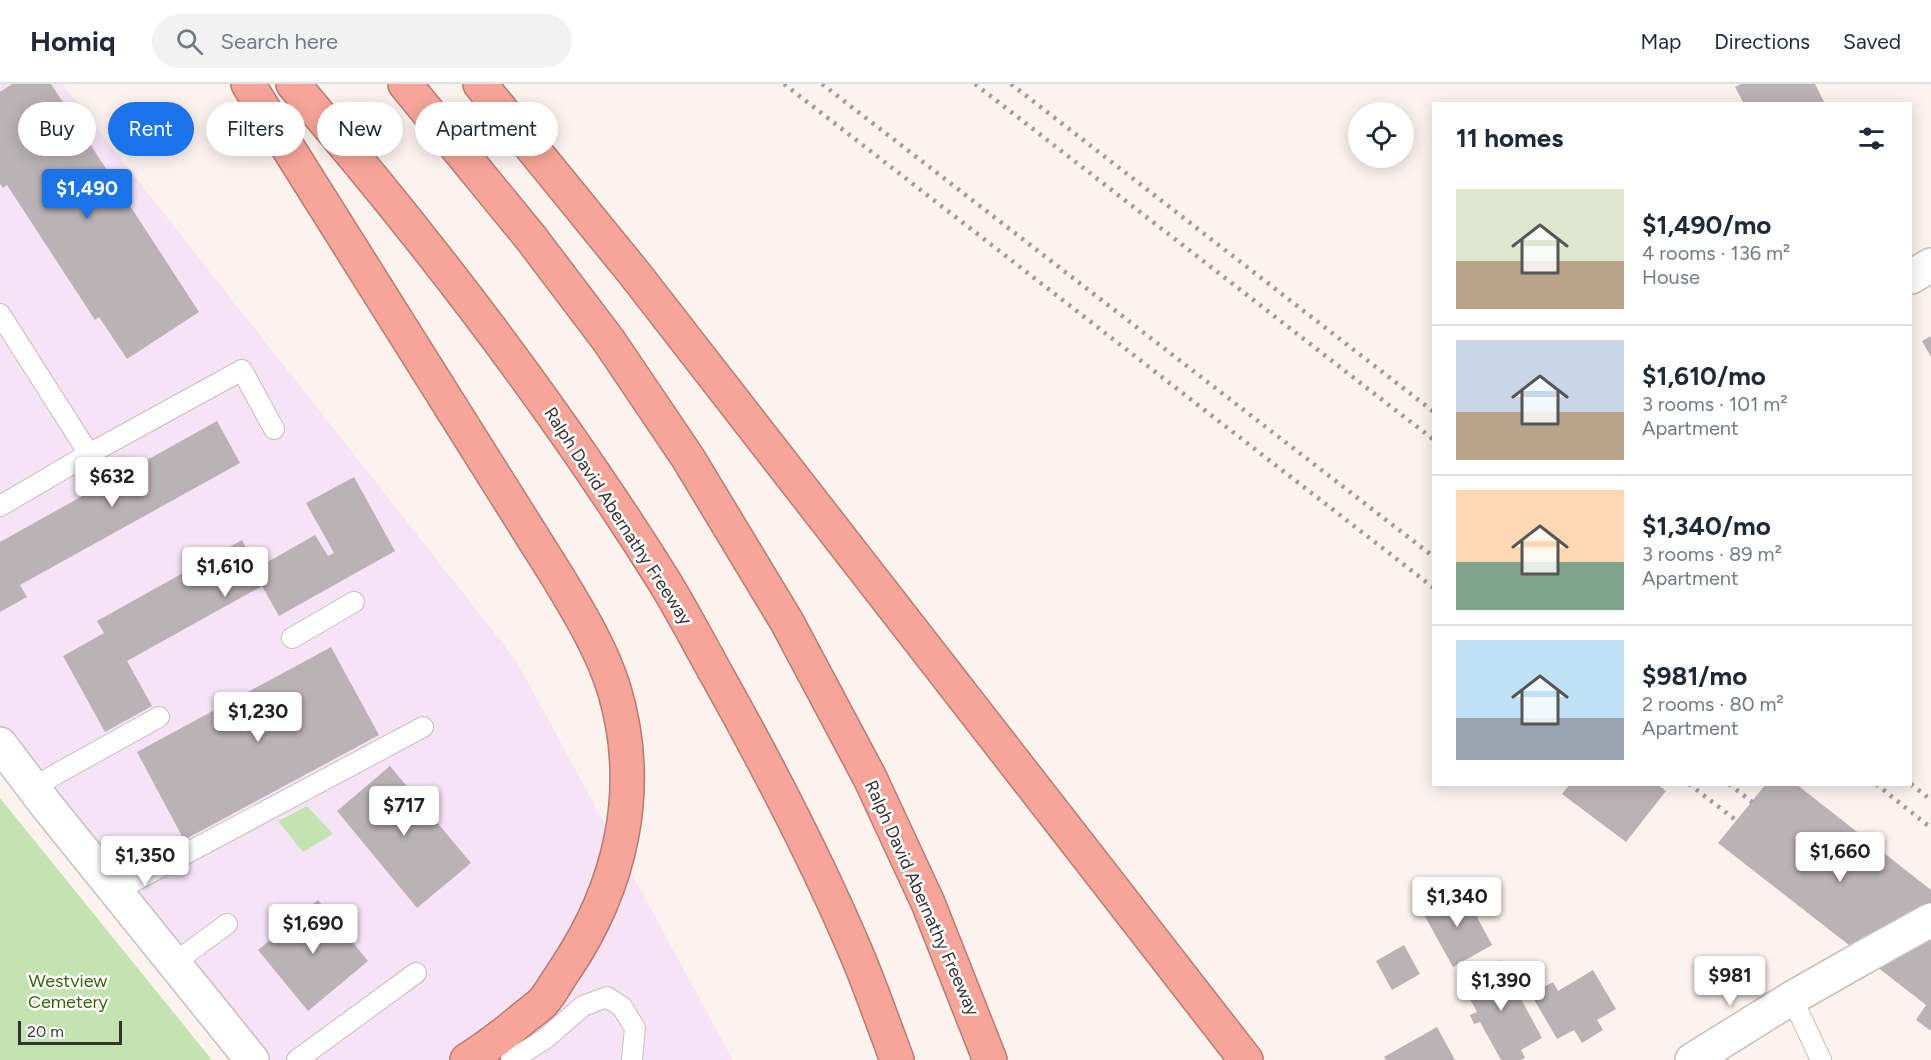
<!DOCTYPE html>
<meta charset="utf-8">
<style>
body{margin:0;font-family:Figtree,sans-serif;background:#f2f2f3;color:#1f2937;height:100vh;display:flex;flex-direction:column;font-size:22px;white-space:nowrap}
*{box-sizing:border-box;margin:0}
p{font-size:20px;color:#747a83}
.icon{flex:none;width:33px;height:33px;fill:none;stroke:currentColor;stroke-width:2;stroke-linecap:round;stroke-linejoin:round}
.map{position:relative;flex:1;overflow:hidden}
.panel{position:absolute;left:1432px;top:18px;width:480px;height:684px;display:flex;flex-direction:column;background:#fff;border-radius:0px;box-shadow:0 3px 15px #0003}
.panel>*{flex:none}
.banner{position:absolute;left:18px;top:18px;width:570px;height:54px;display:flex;gap:12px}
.controls{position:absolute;left:1348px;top:18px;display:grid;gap:12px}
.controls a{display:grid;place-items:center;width:66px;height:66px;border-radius:50%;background:#fff;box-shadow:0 3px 15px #0003;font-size:30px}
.scale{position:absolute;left:18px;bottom:15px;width:104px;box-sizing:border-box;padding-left:6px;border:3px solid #353130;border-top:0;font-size:16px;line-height:21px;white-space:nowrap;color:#353130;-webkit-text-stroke:4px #fff;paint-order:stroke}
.price{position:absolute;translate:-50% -51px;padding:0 14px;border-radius:6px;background:#fff;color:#222;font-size:20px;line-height:39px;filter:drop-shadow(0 2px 3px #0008)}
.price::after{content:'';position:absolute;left:50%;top:36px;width:18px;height:14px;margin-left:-9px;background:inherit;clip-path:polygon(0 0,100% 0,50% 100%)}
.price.selected{background:#1a73e8;color:#fff}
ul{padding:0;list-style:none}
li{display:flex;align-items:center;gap:18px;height:150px;padding:0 24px}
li+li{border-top:2px solid #e0e1e3}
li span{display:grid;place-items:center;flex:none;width:168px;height:120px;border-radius:0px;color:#555}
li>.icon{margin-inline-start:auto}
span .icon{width:72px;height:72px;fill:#fffc;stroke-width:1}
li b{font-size:26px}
h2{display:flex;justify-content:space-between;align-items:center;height:72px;padding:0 24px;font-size:26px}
.tag{padding:0 21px;border-radius:27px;background:#fff;box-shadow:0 3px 15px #0003;font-size:21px;line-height:54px}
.tag.selected{background:#1a73e8;color:#fff}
header{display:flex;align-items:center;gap:36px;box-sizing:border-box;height:84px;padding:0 30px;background:#fff;border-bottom:2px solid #e0e1e3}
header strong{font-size:28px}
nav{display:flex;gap:33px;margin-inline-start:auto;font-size:21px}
.search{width:420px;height:54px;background:#f2f2f3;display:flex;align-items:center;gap:15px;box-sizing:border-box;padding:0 21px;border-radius:33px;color:#747a83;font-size:22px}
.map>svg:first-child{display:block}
</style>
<header>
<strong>Homiq</strong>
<div class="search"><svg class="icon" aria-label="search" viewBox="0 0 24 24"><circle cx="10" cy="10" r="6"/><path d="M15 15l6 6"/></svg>Search here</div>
<nav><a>Map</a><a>Directions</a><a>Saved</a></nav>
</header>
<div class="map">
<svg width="1931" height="976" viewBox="0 0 1931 976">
<rect width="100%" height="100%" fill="#fcf3ef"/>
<!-- commercial -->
<path fill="#f6e4f6" d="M0,0H62L516,576L733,976H238L0,661Z"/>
<!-- green -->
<path fill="#c3e3b1" d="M0,714L212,976H0Z
M307,722L333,750L303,768L278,737Z"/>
<!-- building -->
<path fill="#bbb2b6" d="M12,0H51L199,228L127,275L99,233L95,236L7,101L3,104L0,100V8Z
M1741,0H1815L1825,20H1744L1735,3Z
M1931,252V273L1922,257Z
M217,337L240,379L20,501L27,513L0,528V458Z
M354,393L395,467L279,532L262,502L127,577L152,622L105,648L63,572L104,549L97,537L242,456L257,484L315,451L328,472L334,469L306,419Z
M331,563L379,651L184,756L137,668Z
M390,682L471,779L417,824L337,727Z
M1570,700H1657L1666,707L1626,758L1562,710Z
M1766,700H1796L1931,806V947L1916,936L1926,921L1718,759Z
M1462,805L1492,861L1453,883L1422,827Z
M318,816L368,877L308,927L258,866Z
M1404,861L1420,890L1392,906L1376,877Z
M1500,876L1542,954L1521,966L1525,974L1521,976H1501L1480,938L1474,940L1470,931L1477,928L1460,897Z
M1593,886L1616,925L1597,936L1603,946L1582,959L1574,946L1557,955L1531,910L1553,898L1558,907Z
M1437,943L1455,976H1386L1384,973Z"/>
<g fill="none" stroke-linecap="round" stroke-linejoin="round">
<!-- service casing -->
<g stroke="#c7bebb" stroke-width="22">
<path id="service" d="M0,230L89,370
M0,422L89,370L242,286L274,345
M292,554L354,518
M33,703L159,633
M116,807L423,643
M174,879L227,840
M1792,914L1821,976
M297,976L416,889
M511,976L545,955L583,922L607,913L622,923L635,944L632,976"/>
</g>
<!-- minor casing -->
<g stroke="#c7bebb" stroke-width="36">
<path id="minor" d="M1911,193L1931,181"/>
</g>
<!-- tertiary casing -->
<g stroke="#c7bebb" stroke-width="36">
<path id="tertiary" d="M1692,976L1792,914L1864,873"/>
</g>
<!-- secondary casing -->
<g stroke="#c7bebb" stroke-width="36">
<path id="secondary" d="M0,660L47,722L252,976"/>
</g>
<!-- motorway casing -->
<g stroke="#b47c74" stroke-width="36">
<path id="motorway" d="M248,0L559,495C580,530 602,566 614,605C644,705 621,803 564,887C557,897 551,909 543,918C538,923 531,928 526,932C507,948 488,963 467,976
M293,0C428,157 554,321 664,497C683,528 700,561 718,593C770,686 819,780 860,878C873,910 885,944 897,976
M405,0L531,154L609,257L688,374L787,538L870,694L928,819L990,976
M480,0L634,189L1246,976"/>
</g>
<!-- service -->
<use href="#service" stroke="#fff" stroke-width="20"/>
<!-- minor -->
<use href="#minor" stroke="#fff" stroke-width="33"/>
<!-- tertiary -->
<use href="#tertiary" stroke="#fff" stroke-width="33"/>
<!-- secondary -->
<use href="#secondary" stroke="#fff" stroke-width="33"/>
<!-- motorway -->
<use href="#motorway" stroke="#f8a599" stroke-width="33"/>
<!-- rail -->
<path stroke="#a29b98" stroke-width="4.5" stroke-dasharray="3 6" stroke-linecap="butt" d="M784,0L1434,504
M822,0L1434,473
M975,0L1434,356
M1011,0L1434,328
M1689,700L1737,737
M1729,700L1752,718
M1876,700L1931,744
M1911,700L1931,716"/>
<!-- tertiary-bridge casing -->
<g stroke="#c7bebb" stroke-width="36" stroke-linecap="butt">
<path id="tertiary-bridge" d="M1864,873L1931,836"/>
</g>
<!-- tertiary-bridge -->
<use href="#tertiary-bridge" stroke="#fff" stroke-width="33"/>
</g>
<g text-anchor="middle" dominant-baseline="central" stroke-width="5" stroke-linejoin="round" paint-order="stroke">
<!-- street labels -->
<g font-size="18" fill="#353130" stroke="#fff">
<text transform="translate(618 432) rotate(57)">Ralph David Abernathy Freeway</text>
<text transform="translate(922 814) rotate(66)">Ralph David Abernathy Freeway</text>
</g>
<!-- park labels -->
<g font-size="18" fill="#37640b" stroke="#fff">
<text x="68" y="897">Westview<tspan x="68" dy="21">Cemetery</tspan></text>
</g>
</g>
</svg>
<div class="controls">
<a><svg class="icon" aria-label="locate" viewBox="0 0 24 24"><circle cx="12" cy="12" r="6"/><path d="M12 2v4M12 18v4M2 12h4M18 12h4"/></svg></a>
</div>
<div class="scale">20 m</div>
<b class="price selected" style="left:87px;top:136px">$1,490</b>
<b class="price" style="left:112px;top:424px">$632</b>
<b class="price" style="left:225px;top:514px">$1,610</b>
<b class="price" style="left:258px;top:659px">$1,230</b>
<b class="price" style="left:404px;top:753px">$717</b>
<b class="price" style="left:1840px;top:799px">$1,660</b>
<b class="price" style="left:145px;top:803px">$1,350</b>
<b class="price" style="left:1457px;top:844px">$1,340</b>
<b class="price" style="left:313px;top:871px">$1,690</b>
<b class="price" style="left:1730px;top:923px">$981</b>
<b class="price" style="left:1501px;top:928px">$1,390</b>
<div class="banner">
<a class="tag">Buy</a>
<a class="tag selected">Rent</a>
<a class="tag">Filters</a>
<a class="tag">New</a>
<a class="tag">Apartment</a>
</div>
<section class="panel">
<h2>11 homes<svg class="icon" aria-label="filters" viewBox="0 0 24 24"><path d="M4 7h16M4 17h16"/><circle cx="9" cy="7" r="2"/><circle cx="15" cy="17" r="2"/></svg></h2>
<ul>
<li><span style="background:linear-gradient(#dfe7d0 60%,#b9a48a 0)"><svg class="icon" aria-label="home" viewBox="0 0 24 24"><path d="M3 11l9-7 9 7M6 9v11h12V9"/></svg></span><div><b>$1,490/mo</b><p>4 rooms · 136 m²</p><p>House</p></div></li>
<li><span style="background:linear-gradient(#c9d6e8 60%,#b9a48a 0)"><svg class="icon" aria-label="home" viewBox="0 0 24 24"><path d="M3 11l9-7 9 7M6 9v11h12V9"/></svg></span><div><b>$1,610/mo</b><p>3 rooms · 101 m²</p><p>Apartment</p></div></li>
<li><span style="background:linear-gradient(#ffd9b3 60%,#7fa58c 0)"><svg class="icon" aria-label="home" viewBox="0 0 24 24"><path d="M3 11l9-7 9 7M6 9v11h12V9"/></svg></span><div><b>$1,340/mo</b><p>3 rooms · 89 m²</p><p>Apartment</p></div></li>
<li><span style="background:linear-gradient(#bfe0f5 65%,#9aa5b1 0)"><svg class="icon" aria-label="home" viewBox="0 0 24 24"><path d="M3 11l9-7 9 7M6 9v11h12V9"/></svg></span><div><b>$981/mo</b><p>2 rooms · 80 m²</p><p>Apartment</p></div></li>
</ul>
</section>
</div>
